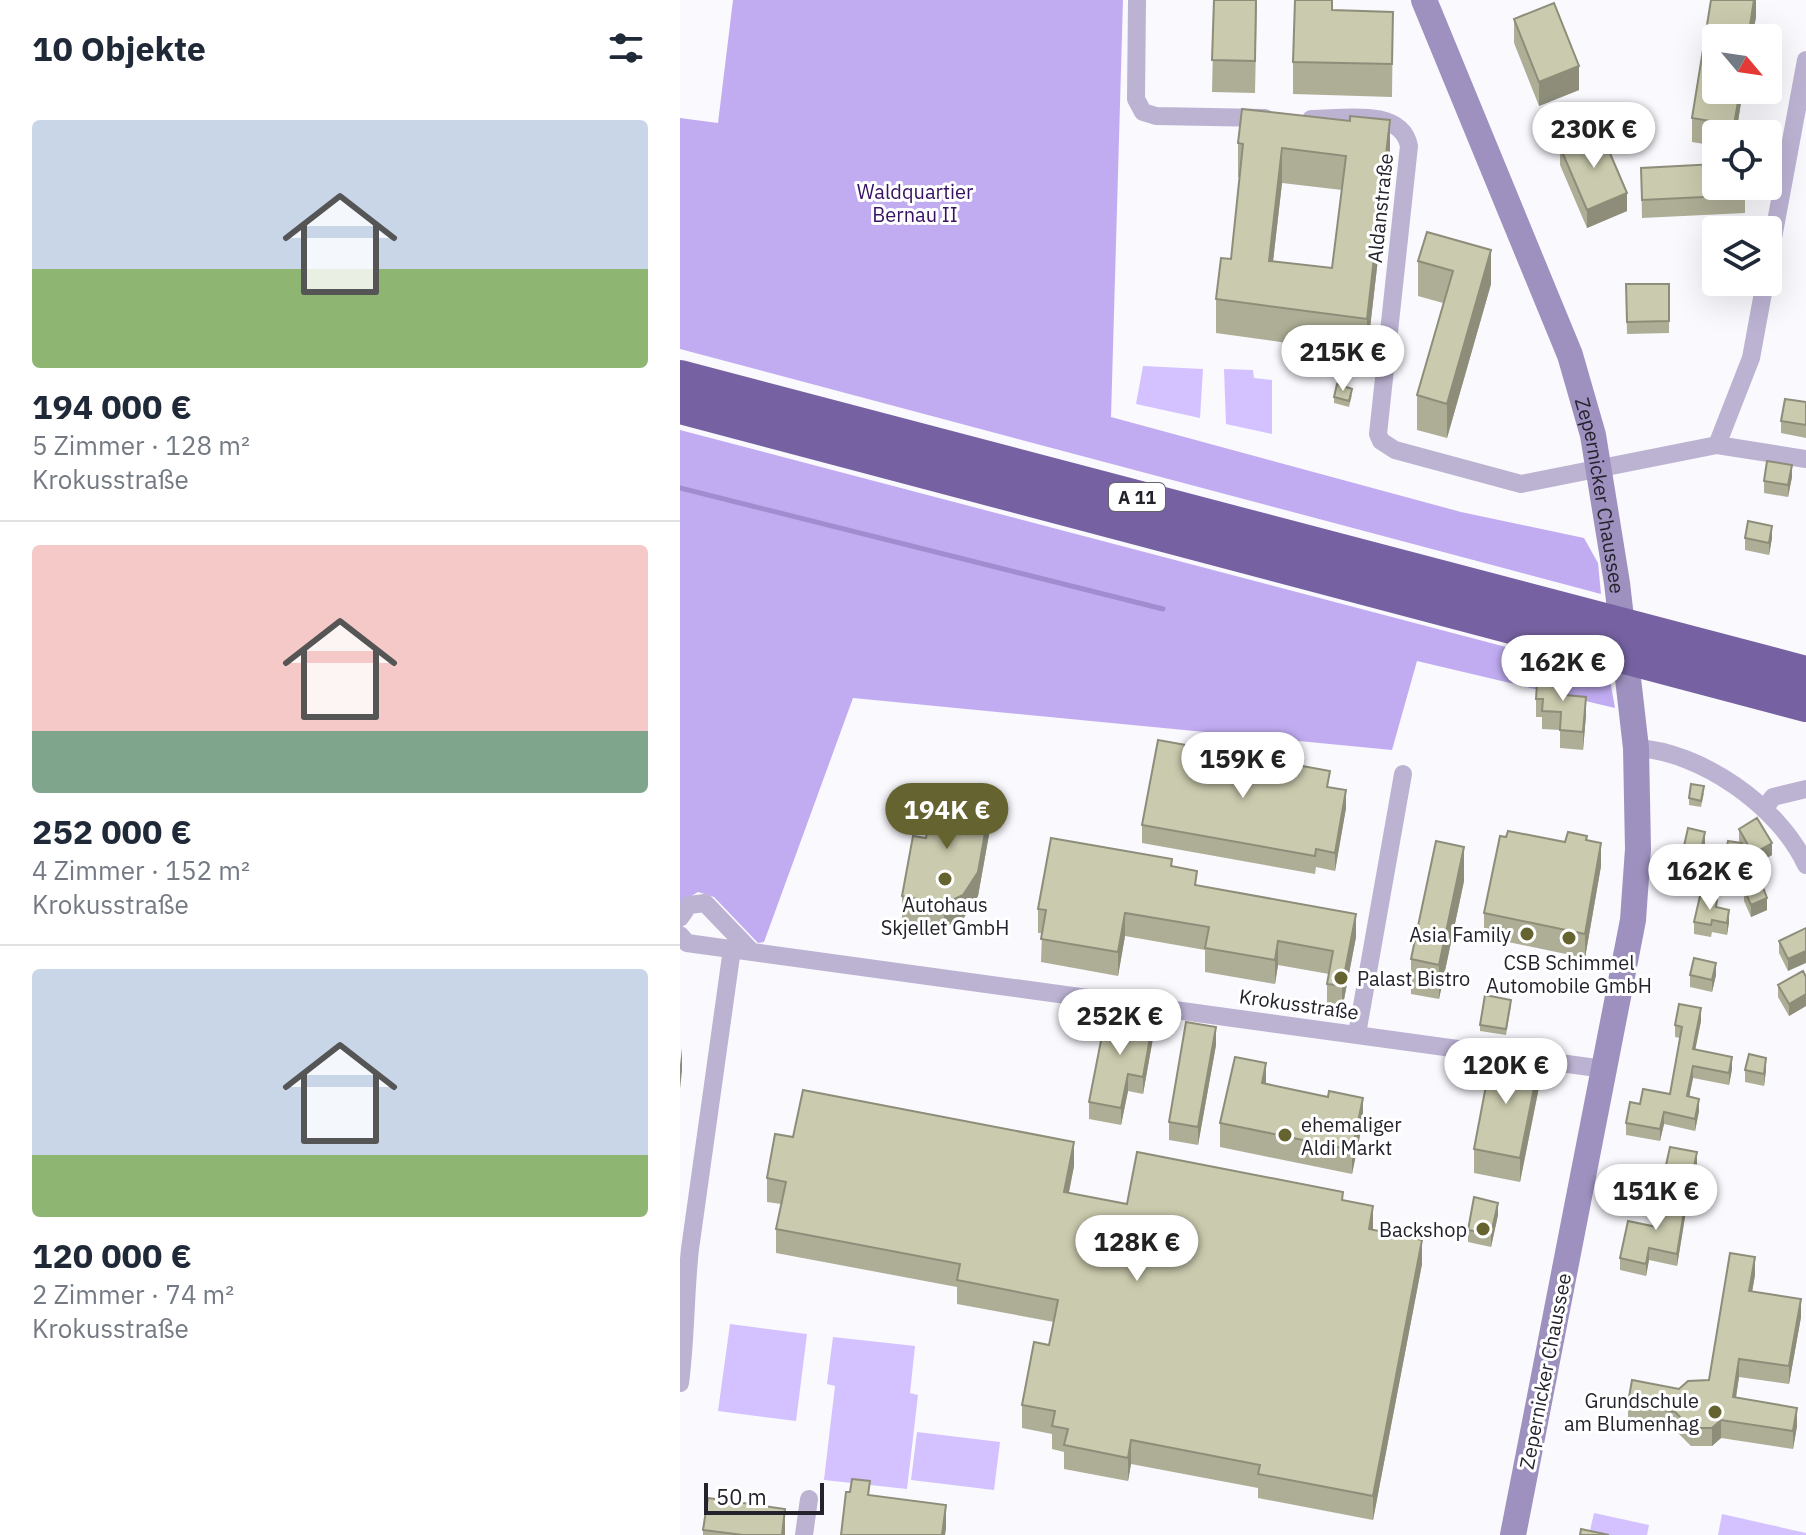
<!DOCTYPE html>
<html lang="de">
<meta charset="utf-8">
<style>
body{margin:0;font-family:"IBM Plex Sans",sans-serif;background:#f2f2f3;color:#1f2937;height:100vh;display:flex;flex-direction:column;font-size:30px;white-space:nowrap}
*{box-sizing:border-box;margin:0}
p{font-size:26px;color:#747a83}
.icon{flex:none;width:44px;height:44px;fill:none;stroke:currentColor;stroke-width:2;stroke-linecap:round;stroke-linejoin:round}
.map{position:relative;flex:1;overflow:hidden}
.panel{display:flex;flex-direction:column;background:#fff;width:680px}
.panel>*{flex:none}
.needle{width:52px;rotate:119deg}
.tools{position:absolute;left:1022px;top:24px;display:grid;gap:16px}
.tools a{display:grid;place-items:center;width:80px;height:80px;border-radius:8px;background:#fff;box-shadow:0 8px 32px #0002;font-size:40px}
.scale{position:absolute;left:24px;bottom:20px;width:120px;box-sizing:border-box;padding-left:8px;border:4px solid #24222c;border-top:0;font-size:22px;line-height:28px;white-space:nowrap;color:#24222c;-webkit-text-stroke:6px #fff;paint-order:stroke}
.price{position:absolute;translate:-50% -68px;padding:0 18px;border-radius:28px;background:#fff;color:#222;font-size:26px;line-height:52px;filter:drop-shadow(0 2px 4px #0008)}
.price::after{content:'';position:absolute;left:50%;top:48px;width:24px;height:18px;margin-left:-12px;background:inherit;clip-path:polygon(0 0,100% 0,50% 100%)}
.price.current{background:#656431;color:#fff}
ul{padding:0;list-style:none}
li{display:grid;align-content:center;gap:16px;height:424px;padding:0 32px}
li+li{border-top:2px solid #e0e1e3}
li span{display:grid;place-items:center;height:248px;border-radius:8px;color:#555}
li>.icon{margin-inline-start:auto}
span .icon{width:144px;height:144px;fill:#fffc;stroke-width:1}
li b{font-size:34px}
h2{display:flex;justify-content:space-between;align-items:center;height:96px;padding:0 32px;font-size:34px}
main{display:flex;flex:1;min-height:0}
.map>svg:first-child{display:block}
</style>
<main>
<section class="panel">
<h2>10 Objekte<svg class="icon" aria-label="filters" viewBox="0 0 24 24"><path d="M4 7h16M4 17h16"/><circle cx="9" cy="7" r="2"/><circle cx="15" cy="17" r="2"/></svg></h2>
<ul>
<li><span style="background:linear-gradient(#c9d6e8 60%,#8fb573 0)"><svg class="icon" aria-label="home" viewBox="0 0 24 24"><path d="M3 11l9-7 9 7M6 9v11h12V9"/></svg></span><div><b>194 000 €</b><p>5 Zimmer · 128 m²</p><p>Krokusstraße</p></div></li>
<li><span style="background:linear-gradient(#f6c9c9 75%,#7fa58c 0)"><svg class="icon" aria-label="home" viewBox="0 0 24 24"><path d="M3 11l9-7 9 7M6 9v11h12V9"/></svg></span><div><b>252 000 €</b><p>4 Zimmer · 152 m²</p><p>Krokusstraße</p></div></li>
<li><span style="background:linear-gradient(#c9d6e8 75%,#8fb573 0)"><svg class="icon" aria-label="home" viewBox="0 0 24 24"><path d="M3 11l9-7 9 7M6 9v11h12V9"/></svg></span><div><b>120 000 €</b><p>2 Zimmer · 74 m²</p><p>Krokusstraße</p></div></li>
</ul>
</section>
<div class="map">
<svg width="1126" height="1535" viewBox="0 0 1126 1535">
<rect width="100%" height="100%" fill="#faf9fe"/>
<!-- green -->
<path fill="#d3c2ff" d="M463,366L523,369L520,418L456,404Z
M544,369L573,370L574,378L592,380V434L546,424Z
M50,1324L127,1334L116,1421L38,1411Z
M153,1337L235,1346L230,1393L238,1395L227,1489L144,1480L155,1386L147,1384Z
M237,1432L320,1442L314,1490L231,1480Z
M914,1513L969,1525L967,1535H909Z
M1042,1514L1126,1533V1535H1038Z"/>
<!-- forest -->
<path fill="#c1acf2" d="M53,0H443L431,417L781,512L904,538L918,563L921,594L0,349V118L38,123Z
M0,430L929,674L935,708L737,661L712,750L173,698L84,942L78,943L34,897L18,892L0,903Z"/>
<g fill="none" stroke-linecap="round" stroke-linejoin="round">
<!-- stream -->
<path stroke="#a18cd0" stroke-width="5" d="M0,488L483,609"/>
<!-- street -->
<path stroke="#bcb3d3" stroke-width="18" d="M457,0L456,99L463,112L476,116L585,118
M631,119C663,119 721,107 729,146L698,434L701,441L715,450L841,484L1037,445L1071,358L1085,282
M1088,265L1126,60
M1037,445L1126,459
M956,748C1020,751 1099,806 1126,865
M1085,808L1093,797L1126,789
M0,918L9,905L25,903L71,951
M0,935L7,943L924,1069
M677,1034L723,774
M0,1383C6,1338 5,1294 10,1249L52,949
M124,1535L129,1499"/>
<!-- secondary -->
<path stroke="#9e91bf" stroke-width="26" id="s1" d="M744,0L890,355L913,435L937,583L956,748L958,849L953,920L833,1535"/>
<!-- highway -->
<path stroke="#7662a2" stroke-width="34" d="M0,377L1126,673
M0,407L1126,705"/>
</g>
<!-- wall -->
<path fill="#aeae96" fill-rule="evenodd" d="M534,0H577L575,93L532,92Z
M653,0V10L713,12L712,97L613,94V62Z
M1031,0H1076V17L1072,38H1036V90H1063L1056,134H1036V146L1012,142V118Z
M834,19L899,90L859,106L834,43Z
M558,143L710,155L687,354L536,333V299L551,259L560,178L558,177ZM602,183L662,190L652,268L593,262Z
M880,147L947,211L907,228L880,165Z
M961,168L1065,186V213L962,218Z
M747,232L811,284L767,438L737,430V395L763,303L738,296V261Z
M946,284H989V333L947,334Z
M672,395L669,407L654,403V397Z
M1126,402V438L1101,433V421Z
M1112,477L1108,497L1084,493V481Z
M1065,538H1092L1089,555L1065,550Z
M888,695L906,715L903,750L880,748V730L862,729V717H856V699Z
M650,787L666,808L655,871L636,867L635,874L462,843V825Z
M1024,793L1021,807L1009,805V798Z
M310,829L298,896L283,919L264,927L222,920V896L246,838Z
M1059,829L1092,855L1073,866L1062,847V855L1057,877L1044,875V863L1059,843Z
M826,837L885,842L907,840L921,866L905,958L804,937V913Z
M1025,844L1019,871L1002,867V855Z
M492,866L517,885L676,937L662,1010L647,1008V984L649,974L598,965L595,984L525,972V950L445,936L438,976L361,962L362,933H358V909Z
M784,881L759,999L731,994V959Z
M1064,889L1087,910L1071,917L1064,901Z
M1037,907L1049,922L1047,935L1032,932L1031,937L1014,934V922Z
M1126,928L1108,971L1099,953V941Z
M1010,975H1036L1032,992L1010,987Z
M1126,977V1006L1109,1016L1098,997V985Z
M831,1006L826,1035L800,1031V1025Z
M1021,1021L1015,1049L1052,1069L1049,1085L1013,1078L1009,1096L1019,1111L1015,1131L984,1124L980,1141L946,1135V1123L960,1104L990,1094L1000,1038L995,1037V1025Z
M473,1038L463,1094L448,1091L441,1125L409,1119V1102Z
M536,1045L518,1145L489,1140V1122Z
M1065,1070H1086L1084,1086L1065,1082Z
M586,1084L683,1121L672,1174L540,1147V1123Z
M859,1087L840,1182L794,1173V1149Z
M113,1137L394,1166L389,1193L447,1204L663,1200L693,1230L742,1264L693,1520L578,1498V1488L451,1464L448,1481L384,1469V1452L372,1449V1434L342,1428V1405L369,1345L374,1322L277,1304V1287L96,1253V1229L101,1204L87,1202V1178Z
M1017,1164L1013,1183L986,1177V1165Z
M1006,1211L997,1266L969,1260L966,1276L940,1270V1258L977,1227Z
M818,1215L811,1247L788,1242V1230Z
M1075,1275L1072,1291L1121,1317L1109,1384L1059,1377L1056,1398L1117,1426L1113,1449L1041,1438L1032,1446H1011L995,1430L948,1421V1403L1029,1380Z
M23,1530L105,1535H23Z"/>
<!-- shaded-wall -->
<path fill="#8d8d7a" d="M1074,0H1076V17L1072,38H1068Z
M899,66V90L859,106V82Z
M1060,90H1063L1056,134H1054V125Z
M710,120V155L687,354V319Z
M602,148V183L589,296V261Z
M947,193V211L907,228V210Z
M811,250V284L767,438V404Z
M1112,465V477L1108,497V485Z
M1092,526V538L1089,555V543Z
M906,697V715L903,750V732Z
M666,790V808L655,871V853Z
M310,805V829L298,896L283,919L264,927V904Z
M1025,832V844L1019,871V859Z
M921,843V866L905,958V934Z
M1062,843V855L1057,877V865Z
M1092,843V855L1073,866V854Z
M784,847V881L759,999V965Z
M1087,898V910L1071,917V905Z
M1049,910V922L1047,935V923Z
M445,913V936L438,976V952Z
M676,914V937L662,1010V986Z
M598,941V965L595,984V960Z
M1126,951V963L1108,971V959Z
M1036,963V975L1032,992V980Z
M1126,994V1006L1109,1016V1004Z
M1021,1008V1021L1013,1061V1049Z
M473,1021V1038L463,1094V1077Z
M536,1027V1045L518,1145V1127Z
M2,1048V1071L0,1089V1065Z
M1052,1057V1069L1049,1085V1073Z
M1086,1058V1070L1084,1086V1074Z
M586,1063V1087L582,1083Z
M859,1063V1087L840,1182V1158Z
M1013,1066V1078L1007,1108V1096Z
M448,1074V1091L441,1125V1108Z
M683,1098V1121L672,1174V1150Z
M1019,1099V1111L1015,1131V1119Z
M984,1112V1124L980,1141V1129Z
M394,1142V1166L384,1216V1192Z
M1017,1152V1164L1013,1183V1171Z
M1006,1199V1211L997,1266V1254Z
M818,1203V1215L811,1247V1234Z
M693,1206V1229L689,1253V1229Z
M742,1240V1264L693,1520V1496Z
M969,1248V1260L966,1276V1264Z
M1075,1257V1275L1069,1309V1291Z
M1121,1299V1317L1109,1384V1366Z
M1059,1359V1377L1053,1415V1397Z
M1117,1408V1426L1113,1449V1431Z
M1041,1420V1438L1032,1446V1428Z
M451,1440V1464L448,1481V1458Z
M266,1505V1529L265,1535H262Z
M105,1509V1535H102Z"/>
<!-- building -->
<path fill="#cacaae" stroke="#8d8d7a" stroke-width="2" fill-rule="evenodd" d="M534,0H576L575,61L532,60Z
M615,0H652V10L713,12L712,64L613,62Z
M1031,0H1074L1068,38H1036V90H1060L1054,125L1012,118Z
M874,3L899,66L859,82L834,19Z
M562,109L670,121V116L710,120L687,319L536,299L541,258L551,259L563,144L558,143ZM602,148L666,156L652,268L589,261Z
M920,130L947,193L907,210L880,147Z
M1036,164V186H1065V195L962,200L961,168Z
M747,232L811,250L767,404L737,395L773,271L738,261Z
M946,284H989V321L947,322Z
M657,384L672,389L669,401L654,397Z
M1105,399L1126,402V425L1101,421Z
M1087,461L1112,465L1108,485L1084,481Z
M1068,521L1092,526L1089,543L1065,538Z
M869,674L888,675L886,695L906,697L903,732L880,730L881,712L862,711L863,699H856L857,683L868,684Z
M478,740L650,771L647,787L666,790L655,853L636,849L635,856L462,825Z
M1011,784L1024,786L1021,801L1009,798Z
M254,794L310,805L298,872L283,895L264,904L222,896L233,836L246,838Z
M1077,818L1092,843L1073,854L1059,829Z
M1008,828L1025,832L1019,859L1002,855Z
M828,831L885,842L888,832L907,836L906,840L921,843L905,934L804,913L820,836L826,837Z
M371,838L492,859L491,866L517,871L515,885L676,914L662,986L647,984L653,951L598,941L595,960L525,948L529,927L445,913L438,952L361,939L366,910L358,909Z
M756,841L784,847L759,965L731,959Z
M1048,841L1062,843L1057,865L1044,863Z
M1081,882L1087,898L1071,905L1064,889Z
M1020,896L1037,900L1036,907L1049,910L1047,923L1032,920L1031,925L1014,922Z
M1126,928V951L1108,959L1099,941Z
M1014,958L1036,963L1032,980L1010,975Z
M1123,971L1126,977V994L1109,1004L1098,985Z
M805,995L831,1000L826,1029L800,1025Z
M999,1004L1021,1008L1013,1049L1052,1057L1049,1073L1013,1066L1007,1096L1019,1099L1015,1119L984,1112L980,1129L946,1123L950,1102L960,1104L963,1089L990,1094L1002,1027L995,1025Z
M427,1010L473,1021L463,1077L448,1074L441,1108L409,1102Z
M506,1022L536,1027L518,1127L489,1122Z
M812,1054L859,1063L840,1158L794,1149Z
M1069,1054L1086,1058L1084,1074L1065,1070Z
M555,1057L586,1063L582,1083L648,1097L649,1091L683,1098L672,1150L540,1123Z
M123,1090L394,1142L384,1192L447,1204L457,1152L663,1192L662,1200L693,1206L689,1229L742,1240L693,1496L578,1474L580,1465L451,1440L448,1458L384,1445L388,1429L372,1426L375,1411L342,1405L354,1342L369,1345L378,1300L277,1280L280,1264L96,1229L106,1182L87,1178L95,1134L113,1137Z
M990,1147L1017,1152L1013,1171L986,1165Z
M985,1194L1006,1199L997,1254L969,1248L966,1264L940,1258L948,1221L977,1227Z
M794,1197L818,1203L811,1234L788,1230Z
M1050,1253L1075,1257L1069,1291L1121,1299L1109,1366L1059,1359L1053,1397L1117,1408L1113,1431L1041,1420L1032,1428H1011L995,1412L948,1403L952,1380L999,1389L1008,1381L1029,1380Z
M172,1479L190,1481L188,1495L266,1505L262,1535H161L166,1492H170Z
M28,1498L105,1509L102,1535H63L23,1530Z
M901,1529L929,1535H900Z"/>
<!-- markers -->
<g fill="#656431" stroke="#fff" stroke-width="3">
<circle cx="265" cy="879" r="8"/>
<circle cx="847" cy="934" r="8"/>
<circle cx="889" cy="938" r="8"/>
<circle cx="661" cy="978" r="8"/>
<circle cx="605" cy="1135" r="8"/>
<circle cx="803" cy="1229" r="8"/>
<circle cx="1035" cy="1412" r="8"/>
</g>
<g text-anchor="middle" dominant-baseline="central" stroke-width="6" stroke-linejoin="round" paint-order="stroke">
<!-- shield labels -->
<rect fill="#fff" stroke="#66646b" stroke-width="2" x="429" y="483" width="56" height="28" rx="6"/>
<g font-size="18" font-weight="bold" fill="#24222c">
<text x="457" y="497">A 11</text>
</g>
<!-- park labels -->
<g font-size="20" fill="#361262" stroke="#fff">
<text x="235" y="191">Waldquartier<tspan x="235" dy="23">Bernau II</tspan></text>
</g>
<!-- street labels -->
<g font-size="20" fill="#24222c" stroke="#fff">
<text transform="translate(700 208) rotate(-84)">Aldanstraße</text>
<text stroke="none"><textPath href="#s1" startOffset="528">Zepernicker Chaussee</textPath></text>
<text transform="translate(619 1004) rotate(8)">Krokusstraße</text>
<text transform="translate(865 1371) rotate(-79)">Zepernicker Chaussee</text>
</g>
<!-- poi labels -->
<g font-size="20" fill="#24222c" stroke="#fff" text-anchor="end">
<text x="265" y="904" text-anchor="middle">Autohaus<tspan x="265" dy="23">Skjellet GmbH</tspan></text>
<text x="831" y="934">Asia Family</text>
<text x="889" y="962" text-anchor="middle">CSB Schimmel<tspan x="889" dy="23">Automobile GmbH</tspan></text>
<text x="677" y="978" text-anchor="start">Palast Bistro</text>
<text x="621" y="1124" text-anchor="start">ehemaliger<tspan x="621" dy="23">Aldi Markt</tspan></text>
<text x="787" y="1229">Backshop</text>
<text x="1019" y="1400">Grundschule<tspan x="1019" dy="23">am Blumenhag</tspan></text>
</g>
</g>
</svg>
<div class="tools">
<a><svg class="needle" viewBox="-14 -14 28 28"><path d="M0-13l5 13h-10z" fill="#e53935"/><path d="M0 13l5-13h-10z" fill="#747a83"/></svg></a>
<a><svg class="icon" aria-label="locate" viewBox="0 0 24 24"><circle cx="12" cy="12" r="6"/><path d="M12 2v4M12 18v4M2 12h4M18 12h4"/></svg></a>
<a><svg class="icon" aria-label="layers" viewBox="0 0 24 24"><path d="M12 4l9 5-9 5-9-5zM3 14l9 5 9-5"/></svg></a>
</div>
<div class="scale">50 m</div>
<b class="price" style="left:914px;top:170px">230K €</b>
<b class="price" style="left:663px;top:393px">215K €</b>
<b class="price" style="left:883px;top:703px">162K €</b>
<b class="price" style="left:563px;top:800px">159K €</b>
<b class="price current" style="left:267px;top:851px">194K €</b>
<b class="price" style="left:1030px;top:912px">162K €</b>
<b class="price" style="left:440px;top:1057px">252K €</b>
<b class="price" style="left:826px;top:1106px">120K €</b>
<b class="price" style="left:976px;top:1232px">151K €</b>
<b class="price" style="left:457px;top:1283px">128K €</b>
</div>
</main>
